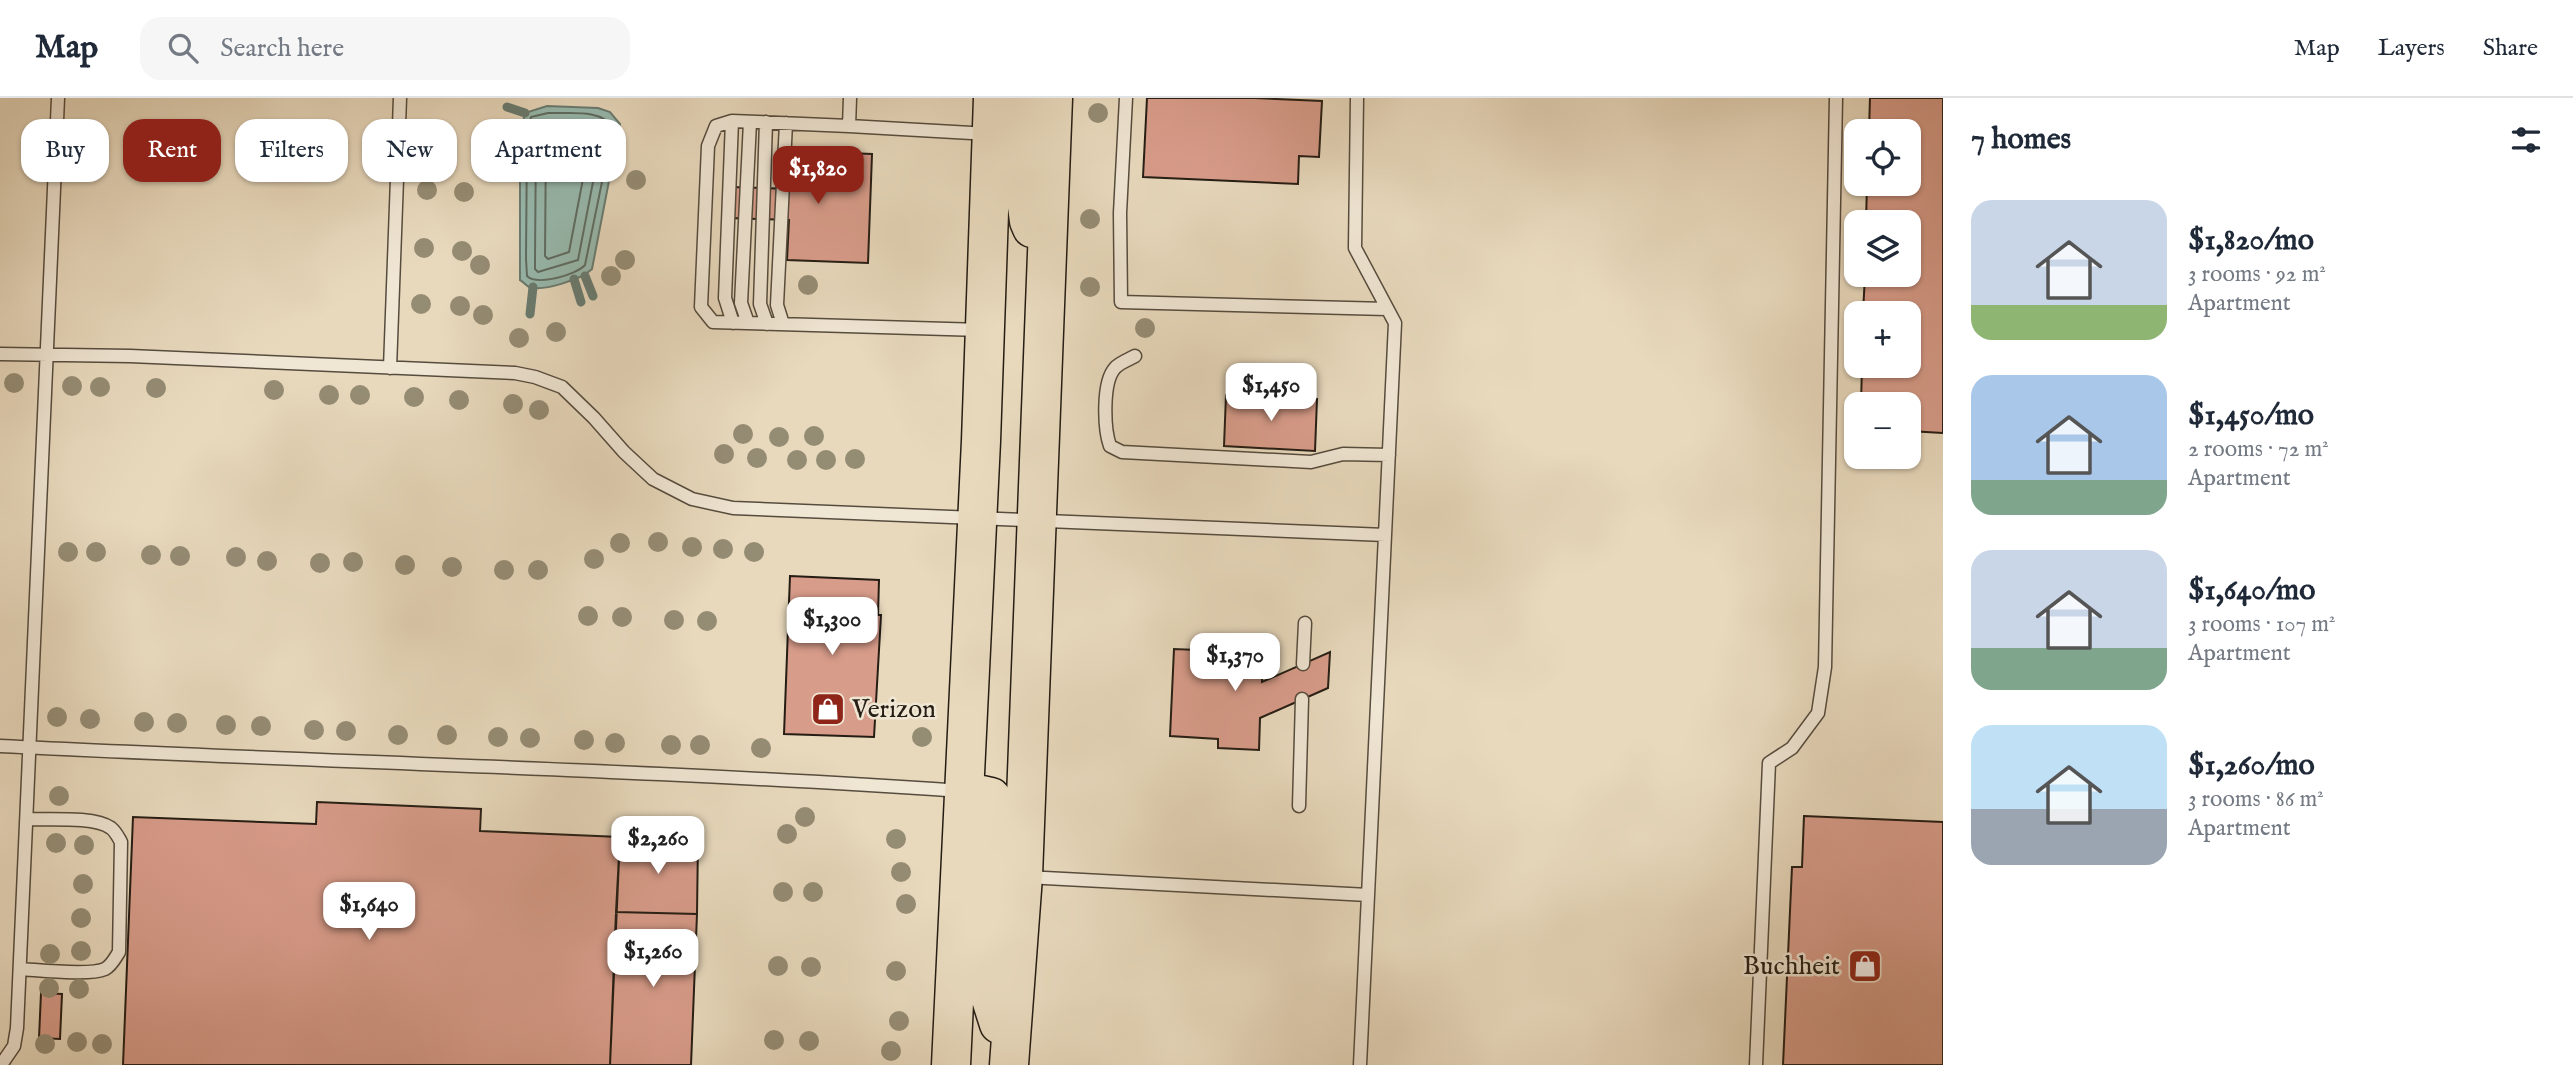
<!DOCTYPE html>
<meta charset="utf-8">
<style>
body{margin:0;font-family:"IM FELL English",serif;background:#f6f6f7;color:#1f2937;height:100vh;display:flex;flex-direction:column;font-size:26px;white-space:nowrap}
*{box-sizing:border-box;margin:0}
p{font-size:23px;color:#747a83}
.icon{flex:none;width:38px;height:38px;fill:none;stroke:currentColor;stroke-width:2;stroke-linecap:round;stroke-linejoin:round}
.map{position:relative;flex:1;overflow:hidden}
.details{display:flex;flex-direction:column;background:#fff;width:630px}
.details>*{flex:none}
.guide{position:absolute;left:21px;top:21px;width:665px;height:63px;display:flex;gap:14px}
.tools{position:absolute;left:1844px;top:21px;display:grid;gap:14px}
.tools a{display:grid;place-items:center;width:77px;height:77px;border-radius:14px;background:#fff;box-shadow:0 2px 5px #0004;font-size:35px}
.price{position:absolute;translate:-50% -60px;padding:0 16px;border-radius:14px;background:#fff;color:#222;font-size:23px;line-height:46px;filter:drop-shadow(0 2px 4px #0008)}
.price::after{content:'';position:absolute;left:50%;top:42px;width:21px;height:16px;margin-left:-10px;background:inherit;clip-path:polygon(0 0,100% 0,50% 100%)}
.price.selected{background:#8f2418;color:#fff}
ul{padding:0;list-style:none}
li{display:flex;align-items:center;gap:21px;height:175px;padding:0 28px}
li span{display:grid;place-items:center;flex:none;width:196px;height:140px;border-radius:21px;color:#555}
li>.icon{margin-inline-start:auto}
span .icon{width:84px;height:84px;fill:#fffc;stroke-width:1}
li b{font-size:30px}
h2{display:flex;justify-content:space-between;align-items:center;height:84px;padding:0 28px;font-size:30px}
.chip{padding:0 24px;border-radius:21px;background:#fff;box-shadow:0 2px 5px #0004;font-size:24px;line-height:63px}
.chip.selected{background:#8f2418;color:#fff}
header{display:flex;align-items:center;gap:42px;box-sizing:border-box;height:98px;padding:0 35px;background:#fff;border-bottom:2px solid #e0e1e3}
header strong{font-size:33px}
nav{display:flex;gap:38px;margin-inline-start:auto;font-size:24px}
.search{width:490px;height:63px;background:#f6f6f7;display:flex;align-items:center;gap:18px;box-sizing:border-box;padding:0 24px;border-radius:21px;color:#747a83;font-size:26px}
main{display:flex;flex:1;min-height:0}
.map>svg:first-child{display:block}
</style>
<header>
<strong>Map</strong>
<div class="search"><svg class="icon" aria-label="search" viewBox="0 0 24 24"><circle cx="10" cy="10" r="6"/><path d="M15 15l6 6"/></svg>Search here</div>
<nav><a>Map</a><a>Layers</a><a>Share</a></nav>
</header>
<main>
<div class="map">
<svg width="1943" height="967" viewBox="0 0 1943 967">
<rect width="100%" height="100%" fill="#e8d9bd"/>
<filter id="stains"><feTurbulence type="fractalNoise" baseFrequency=".00286" numOctaves="4"/><feColorMatrix values="0 0 0 0 .2 0 0 0 0 .09 0 0 0 0 .02 0 0 0 .5 -.17"/></filter>
<radialGradient id="worn" r=".72"><stop offset=".6" stop-color="#630" stop-opacity="0"/><stop offset="1" stop-color="#630" stop-opacity=".3"/></radialGradient>
<!-- water -->
<path fill="#97baaf" stroke="#697b71" stroke-width="2" d="M547,8L598,10L610,14L620,26L592,171C582,181 543,194 529,189C527,188 522,183 520,182V36L525,15Z"/>
<g fill="none" stroke-linecap="round" stroke-linejoin="round">
<!-- shore -->
<path stroke="#5e6c62" stroke-width="2" d="M548,15C568,16 602,10 613,30L585,167C576,177 537,188 527,178L526,161L527,37L531,19Z
M549,24L595,26L601,28L603,32L578,162L538,174L535,171V161L536,38L539,26Z
M550,35L588,36L591,39L569,154L548,161L545,158L546,39Z"/>
<!-- stream -->
<path stroke="#697b71" stroke-width="9" d="M507,9L525,15
M585,178L593,198
M574,181L581,204
M530,216L533,189"/>
</g>
<!-- building -->
<path fill="#d89c8a" stroke="#251d14" stroke-width="2" d="M1147,0H1254L1322,3L1319,59L1299,58L1298,86L1143,79Z
M1870,0H1943V335L1909,333V306H1861L1862,268H1909V215H1863L1865,177H1909V124H1866L1867,86H1909V33H1869Z
M791,53L872,56L868,165L787,162L789,122L730,120L731,89L790,91Z
M1226,297L1317,301L1315,353L1224,348Z
M790,478L879,482L878,517H881L874,639L784,636Z
M1222,543L1264,545L1262,584L1330,554L1328,590L1260,620L1259,652L1218,650V641L1170,638L1174,551L1222,553Z
M317,704L481,711L480,733L620,739L610,967H123L133,719L316,726Z
M1804,718L1943,724V967H1783L1792,769H1802Z
M620,739L698,741L697,816L616,814Z
M616,814L697,816L691,967H610Z
M41,895L62,896L60,941L39,940Z"/>
<g fill="none" stroke-linecap="round" stroke-linejoin="round">
<!-- lane casing -->
<g stroke="#564c3e" stroke-width="15">
<path id="lane" d="M850,0L849,28L732,23L716,28L708,48L701,209L713,224L981,232
M1126,0L1120,115L1121,204L1387,211
M1357,0L1355,150L1395,225L1360,967
M732,23L725,200L733,225
M766,24L760,206L767,226
M849,28L989,36
M748,225L741,205L750,24
M783,226L777,207L786,25
M0,256L130,258L515,275L535,279L562,289L594,320L624,354L653,381L692,401L733,410L1385,437
M1135,258C1130,261 1119,265 1115,270C1102,284 1104,331 1110,348L1122,354L1311,364L1343,356L1389,357
M390,270L400,0
M1303,566L1305,525
M0,648C320,664 640,671 960,693
M1299,708L1302,601
M1026,779L1368,797
M20,871C39,872 89,878 105,871C112,867 115,860 119,854L121,744C118,739 116,734 111,730C94,718 48,722 27,721
M1,967L14,948L17,930L58,0
M1756,967L1769,665L1792,650L1818,615L1825,569L1836,0"/>
</g>
<!-- primary casing -->
<g stroke="#251d14" stroke-width="41">
<path id="primary" d="M1015,0L1017,33L1029,123L1032,130
M964,693L991,699L997,714L988,863L991,901L999,926
M951,967L981,343L993,0
M1009,967L1023,778L1053,0"/>
</g>
<!-- lane -->
<use href="#lane" stroke="#f0e6d4" stroke-width="12"/>
<!-- primary -->
<use href="#primary" stroke="#e8d9bd" stroke-width="38"/>
</g>
<!-- trees -->
<g fill="#958c74">
<circle cx="1098" cy="15" r="10"/>
<circle cx="428" cy="43" r="10"/>
<circle cx="636" cy="82" r="10"/>
<circle cx="427" cy="92" r="10"/>
<circle cx="464" cy="94" r="10"/>
<circle cx="1090" cy="121" r="10"/>
<circle cx="424" cy="150" r="10"/>
<circle cx="462" cy="153" r="10"/>
<circle cx="625" cy="162" r="10"/>
<circle cx="480" cy="167" r="10"/>
<circle cx="611" cy="178" r="10"/>
<circle cx="808" cy="187" r="10"/>
<circle cx="1090" cy="189" r="10"/>
<circle cx="421" cy="206" r="10"/>
<circle cx="460" cy="208" r="10"/>
<circle cx="483" cy="217" r="10"/>
<circle cx="1145" cy="230" r="10"/>
<circle cx="556" cy="234" r="10"/>
<circle cx="519" cy="240" r="10"/>
<circle cx="14" cy="285" r="10"/>
<circle cx="72" cy="288" r="10"/>
<circle cx="100" cy="289" r="10"/>
<circle cx="156" cy="290" r="10"/>
<circle cx="274" cy="292" r="10"/>
<circle cx="329" cy="297" r="10"/>
<circle cx="360" cy="297" r="10"/>
<circle cx="414" cy="299" r="10"/>
<circle cx="459" cy="302" r="10"/>
<circle cx="513" cy="306" r="10"/>
<circle cx="539" cy="312" r="10"/>
<circle cx="743" cy="336" r="10"/>
<circle cx="814" cy="338" r="10"/>
<circle cx="779" cy="339" r="10"/>
<circle cx="724" cy="356" r="10"/>
<circle cx="757" cy="360" r="10"/>
<circle cx="855" cy="361" r="10"/>
<circle cx="797" cy="362" r="10"/>
<circle cx="826" cy="362" r="10"/>
<circle cx="658" cy="444" r="10"/>
<circle cx="620" cy="445" r="10"/>
<circle cx="692" cy="449" r="10"/>
<circle cx="723" cy="451" r="10"/>
<circle cx="68" cy="454" r="10"/>
<circle cx="96" cy="454" r="10"/>
<circle cx="754" cy="454" r="10"/>
<circle cx="151" cy="457" r="10"/>
<circle cx="180" cy="458" r="10"/>
<circle cx="236" cy="459" r="10"/>
<circle cx="594" cy="461" r="10"/>
<circle cx="267" cy="463" r="10"/>
<circle cx="353" cy="464" r="10"/>
<circle cx="320" cy="465" r="10"/>
<circle cx="405" cy="467" r="10"/>
<circle cx="452" cy="469" r="10"/>
<circle cx="504" cy="472" r="10"/>
<circle cx="538" cy="472" r="10"/>
<circle cx="588" cy="518" r="10"/>
<circle cx="622" cy="519" r="10"/>
<circle cx="674" cy="522" r="10"/>
<circle cx="707" cy="523" r="10"/>
<circle cx="57" cy="619" r="10"/>
<circle cx="90" cy="621" r="10"/>
<circle cx="144" cy="624" r="10"/>
<circle cx="177" cy="625" r="10"/>
<circle cx="226" cy="627" r="10"/>
<circle cx="261" cy="628" r="10"/>
<circle cx="314" cy="632" r="10"/>
<circle cx="346" cy="633" r="10"/>
<circle cx="398" cy="637" r="10"/>
<circle cx="447" cy="637" r="10"/>
<circle cx="498" cy="639" r="10"/>
<circle cx="922" cy="639" r="10"/>
<circle cx="530" cy="640" r="10"/>
<circle cx="584" cy="642" r="10"/>
<circle cx="615" cy="645" r="10"/>
<circle cx="671" cy="647" r="10"/>
<circle cx="700" cy="647" r="10"/>
<circle cx="761" cy="650" r="10"/>
<circle cx="59" cy="698" r="10"/>
<circle cx="805" cy="719" r="10"/>
<circle cx="787" cy="736" r="10"/>
<circle cx="896" cy="741" r="10"/>
<circle cx="56" cy="745" r="10"/>
<circle cx="84" cy="747" r="10"/>
<circle cx="901" cy="774" r="10"/>
<circle cx="83" cy="786" r="10"/>
<circle cx="783" cy="794" r="10"/>
<circle cx="813" cy="794" r="10"/>
<circle cx="906" cy="806" r="10"/>
<circle cx="81" cy="820" r="10"/>
<circle cx="81" cy="853" r="10"/>
<circle cx="50" cy="856" r="10"/>
<circle cx="778" cy="868" r="10"/>
<circle cx="811" cy="869" r="10"/>
<circle cx="896" cy="873" r="10"/>
<circle cx="49" cy="890" r="10"/>
<circle cx="79" cy="891" r="10"/>
<circle cx="899" cy="923" r="10"/>
<circle cx="774" cy="942" r="10"/>
<circle cx="809" cy="943" r="10"/>
<circle cx="77" cy="944" r="10"/>
<circle cx="45" cy="946" r="10"/>
<circle cx="102" cy="946" r="10"/>
<circle cx="891" cy="953" r="10"/>
</g>
<!-- icons -->
<defs>
<g id="shop-square" transform="scale(1.75)"><rect x="-9" y="-9" width="18" height="18" rx="4" fill="#8f2418" stroke="#f0e6d4"/><path d="M-5-2.5h2.3a2.7 3.5 0 0 1 5.4 0H5L5.5 6h-11ZM-1.5-2.5h3a1.5 2.3 0 0 0-3 0Z" fill="#fff"/></g>
</defs>
<g fill-rule="evenodd">
<use href="#shop-square" x="828" y="611"/>
<use href="#shop-square" x="1865" y="868"/>
</g>
<g text-anchor="middle" dominant-baseline="central" stroke-width="5" stroke-linejoin="round" paint-order="stroke">
<!-- poi labels -->
<g font-size="26" fill="#251d14" stroke="#f0e6d4" text-anchor="start">
<text x="852" y="611">Verizon</text>
<text x="1840" y="868" text-anchor="end">Buchheit</text>
</g>
</g>
<rect width="100%" height="100%" filter="url(#stains)"/>
<rect width="100%" height="100%" fill="url(#worn)"/>
</svg>
<div class="tools">
<a><svg class="icon" aria-label="locate" viewBox="0 0 24 24"><circle cx="12" cy="12" r="6"/><path d="M12 2v4M12 18v4M2 12h4M18 12h4"/></svg></a>
<a><svg class="icon" aria-label="layers" viewBox="0 0 24 24"><path d="M12 4l9 5-9 5-9-5zM3 14l9 5 9-5"/></svg></a>
<a>+</a>
<a>−</a>
</div>
<b class="price selected" style="left:818px;top:108px">$1,820</b>
<b class="price" style="left:1271px;top:325px">$1,450</b>
<b class="price" style="left:832px;top:559px">$1,300</b>
<b class="price" style="left:1235px;top:595px">$1,370</b>
<b class="price" style="left:658px;top:778px">$2,260</b>
<b class="price" style="left:369px;top:844px">$1,640</b>
<b class="price" style="left:653px;top:891px">$1,260</b>
<div class="guide">
<a class="chip">Buy</a>
<a class="chip selected">Rent</a>
<a class="chip">Filters</a>
<a class="chip">New</a>
<a class="chip">Apartment</a>
</div>
</div>
<section class="details">
<h2>7 homes<svg class="icon" aria-label="filters" viewBox="0 0 24 24"><path d="M4 7h16M4 17h16"/><circle cx="9" cy="7" r="2"/><circle cx="15" cy="17" r="2"/></svg></h2>
<ul>
<li><span style="background:linear-gradient(#c9d6e8 75%,#8fb573 0)"><svg class="icon" aria-label="home" viewBox="0 0 24 24"><path d="M3 11l9-7 9 7M6 9v11h12V9"/></svg></span><div><b>$1,820/mo</b><p>3 rooms · 92 m²</p><p>Apartment</p></div></li>
<li><span style="background:linear-gradient(#a9c7e8 75%,#7fa58c 0)"><svg class="icon" aria-label="home" viewBox="0 0 24 24"><path d="M3 11l9-7 9 7M6 9v11h12V9"/></svg></span><div><b>$1,450/mo</b><p>2 rooms · 72 m²</p><p>Apartment</p></div></li>
<li><span style="background:linear-gradient(#c9d6e8 70%,#7fa58c 0)"><svg class="icon" aria-label="home" viewBox="0 0 24 24"><path d="M3 11l9-7 9 7M6 9v11h12V9"/></svg></span><div><b>$1,640/mo</b><p>3 rooms · 107 m²</p><p>Apartment</p></div></li>
<li><span style="background:linear-gradient(#bfe0f5 60%,#9aa5b1 0)"><svg class="icon" aria-label="home" viewBox="0 0 24 24"><path d="M3 11l9-7 9 7M6 9v11h12V9"/></svg></span><div><b>$1,260/mo</b><p>3 rooms · 86 m²</p><p>Apartment</p></div></li>
</ul>
</section>
</main>
